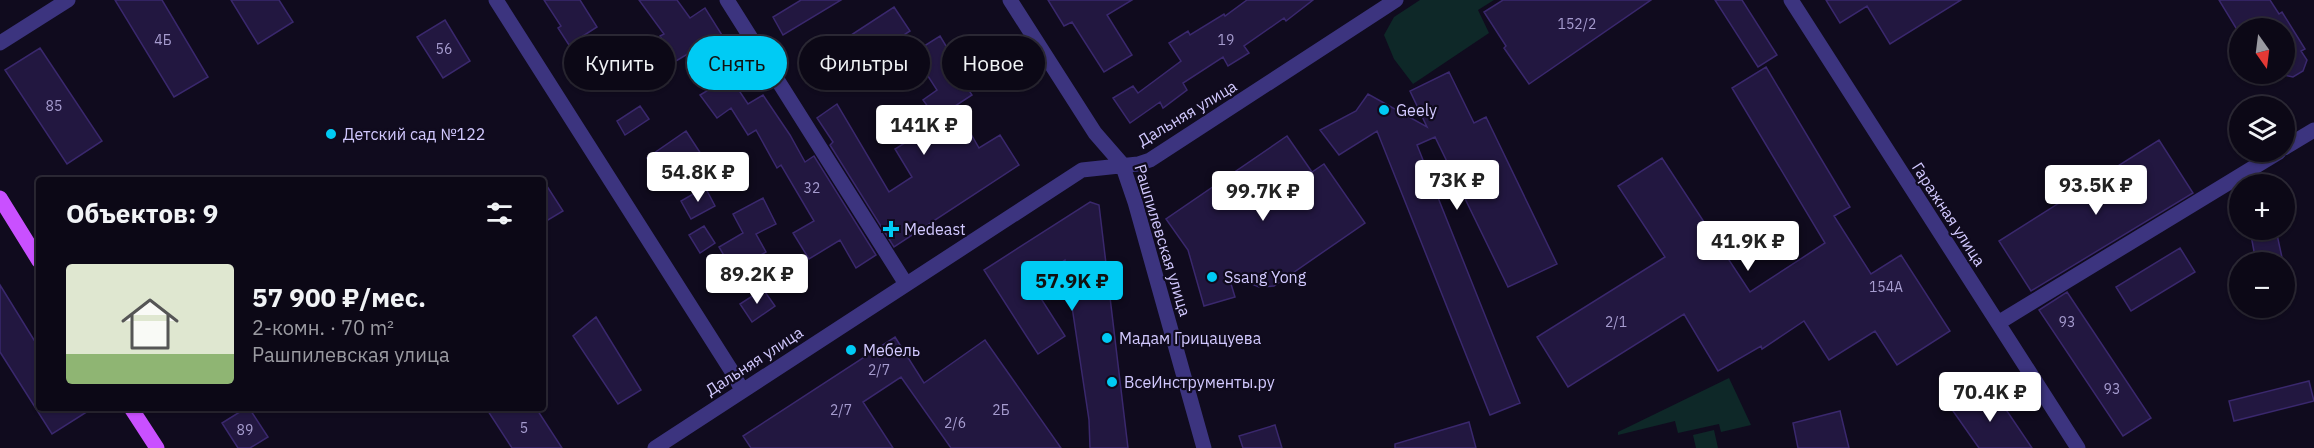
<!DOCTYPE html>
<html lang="ru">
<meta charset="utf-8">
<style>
body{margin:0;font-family:"IBM Plex Sans",sans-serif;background:#15111f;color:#f1f3f6;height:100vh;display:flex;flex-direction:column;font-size:22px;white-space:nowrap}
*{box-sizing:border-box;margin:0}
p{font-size:20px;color:#9a9aa1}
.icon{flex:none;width:33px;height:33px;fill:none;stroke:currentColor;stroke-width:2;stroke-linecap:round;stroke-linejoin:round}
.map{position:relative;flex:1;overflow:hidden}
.sheet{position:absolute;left:36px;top:177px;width:510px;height:234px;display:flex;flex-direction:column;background:#0c0816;border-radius:6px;box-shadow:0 2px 4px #0004,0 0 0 2px #2c2935}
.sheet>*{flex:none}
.hud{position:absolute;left:564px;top:36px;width:570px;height:54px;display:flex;gap:12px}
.needle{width:39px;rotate:166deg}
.fabs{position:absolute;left:2229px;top:18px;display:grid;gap:12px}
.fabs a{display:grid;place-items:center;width:66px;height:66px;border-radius:50%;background:#0c0816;box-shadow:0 2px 4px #0004,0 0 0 2px #2c2935;font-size:30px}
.price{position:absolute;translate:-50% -51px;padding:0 14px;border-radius:6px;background:#fff;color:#222;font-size:20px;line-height:39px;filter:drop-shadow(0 2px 3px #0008)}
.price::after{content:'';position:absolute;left:50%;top:36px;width:18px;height:14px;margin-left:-9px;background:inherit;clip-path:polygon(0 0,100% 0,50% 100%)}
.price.on{background:#00cbf4;color:#111}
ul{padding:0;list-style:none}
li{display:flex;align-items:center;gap:18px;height:150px;padding:0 30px}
li span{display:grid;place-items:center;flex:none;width:168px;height:120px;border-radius:6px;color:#555}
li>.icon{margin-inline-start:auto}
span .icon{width:72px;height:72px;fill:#fffc;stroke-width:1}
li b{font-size:26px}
h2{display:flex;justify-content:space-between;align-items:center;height:72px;padding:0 30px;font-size:26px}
.chip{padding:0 21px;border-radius:27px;background:#0c0816;box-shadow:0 2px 4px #0004,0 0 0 2px #2c2935;font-size:21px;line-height:54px}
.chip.on{background:#00cbf4;color:#111}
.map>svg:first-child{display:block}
</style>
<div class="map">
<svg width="2314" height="448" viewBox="0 0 2314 448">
<rect width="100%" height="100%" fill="#100b1e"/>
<!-- green -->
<path fill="#0e2828" d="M1420,0H1494L1478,10L1489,33L1413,84L1394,59L1384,35L1394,17Z
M1729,378L1751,425L1721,432L1719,424L1678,433L1675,421L1618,435V432Z
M1714,430L1718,448H1696L1693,435Z"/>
<!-- building -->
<path fill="#221740" stroke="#3a286d" stroke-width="1.5" d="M115,0H162L208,77L174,97Z
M231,0H279L293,22L258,44Z
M544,0H580L597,27L569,45L558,28L561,26Z
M639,0H677L690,18L705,8L725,40L729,39L741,62L716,75L701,46L676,61L660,36L664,34Z
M801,0H841L783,35L773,17Z
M1048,0H1132L1107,15L1132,55L1104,72L1072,22L1064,26Z
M1247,0H1313L1286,21L1284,18L1244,46L1249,53L1228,66L1223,57L1183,83L1187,90L1163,108L1160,102L1130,123L1113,98L1133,86L1138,93L1181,61L1169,43L1188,31L1190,35L1224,14L1225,16Z
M1503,0H1651L1529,84L1504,48L1506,46L1484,12Z
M1715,0H1742L1777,55L1758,67Z
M1826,0H1961L1890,44L1867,6L1840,23Z
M2219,0H2270L2279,14L2282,12L2305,49L2301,51L2307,60L2303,71L2293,77L2284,75V28H2236Z
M894,7L910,31L875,54L874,53L825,81L810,56L838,40L839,43Z
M445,20L470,61L443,78L417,37Z
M940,36L955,61L951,63L972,95L955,106L979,148L1000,135L1019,165L894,247L830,145L833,142L817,118L837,104L889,192L912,177L895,149L939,122L923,100L937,90L913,53Z
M40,48L102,141L67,164L5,70Z
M605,56L617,74L595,88L584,70Z
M1766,67L1850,207L1834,216L1871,274L1901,255L1950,331L1897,365L1875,331L1829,360L1804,321L1762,349L1761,346L1718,371L1684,314L1568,387L1537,337L1665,257L1618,186L1662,158L1750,292L1825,243L1732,88Z
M1449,72L1474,123L1486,117L1557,264L1508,287L1435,137L1417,145L1520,403L1490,415L1377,131L1339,155L1320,130L1356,111L1368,94L1427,127L1410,91Z
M730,77L748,104L763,95L790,135L805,162L814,156L876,255L856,268L840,240L809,259L793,233L814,221L781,165L777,168L756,130L748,135L731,108L717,118L700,95Z
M640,106L649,119L625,135L617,121Z
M686,131L703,157L664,183L647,158Z
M1287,136L1312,172L1324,164L1365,223L1274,286L1259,287L1228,274L1235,297L1204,306L1188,250L1166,219Z
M2159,140L2193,193L2031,291L1999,241Z
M543,180L563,211L543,223Z
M705,187L715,206L691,219L681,201Z
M763,198L776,224L756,234L766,252L733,271L719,247L743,233L733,214Z
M1090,202L1099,205L1128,448H1090L1089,420L1065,260L1031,283L1065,336L1038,354L984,270Z
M704,226L715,243L700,253L689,235Z
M2250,230H2276L2283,262H2256Z
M2180,248L2195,272L2131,311L2116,287Z
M0,285L39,348V408H93L52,434L0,352Z
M763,289L775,306L752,322L740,304Z
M2067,292L2151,418L2123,436L2039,310Z
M596,317L641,390L618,404L573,336Z
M895,337L924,383L985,340L1061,448H951L901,377L863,402L893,448H751L743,436Z
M2309,381L2314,401L2234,421L2229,401Z
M1990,386L2032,448H1979L1953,411Z
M246,408H249L268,437L250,448H238L222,423Z
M486,408H536L562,448H512Z
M1840,411L1849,448H1798L1793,423Z
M1469,422L1476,448H1395V444Z
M1275,425L1282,448H1243L1239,436Z"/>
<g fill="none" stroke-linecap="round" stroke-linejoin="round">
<!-- minor -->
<path stroke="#3c347f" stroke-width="15" d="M496,0L731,370L742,390
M727,0L906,284
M1010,0L1095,133L1122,164L1135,202L1204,448
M1791,0L2078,448
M0,43L68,0
M2284,148L2314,130
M1998,323L2279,152
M655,448L1082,170L1138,164L1150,160L1396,0"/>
<!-- major -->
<path stroke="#c950ff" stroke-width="15" d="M0,198L39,261
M131,408L157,448"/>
</g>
<!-- markers -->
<g fill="#00cbf4" stroke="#100b1e" stroke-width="2">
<circle cx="1384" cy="110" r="6"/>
<circle cx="331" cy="134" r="6"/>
<path d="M888 220h6v6h6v6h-6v6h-6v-6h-6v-6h6z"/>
<circle cx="1212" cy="277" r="6"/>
<circle cx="1107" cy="338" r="6"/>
<circle cx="851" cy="350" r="6"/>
<circle cx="1112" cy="382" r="6"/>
</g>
<g text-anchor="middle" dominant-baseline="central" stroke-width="4.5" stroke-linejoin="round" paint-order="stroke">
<!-- number labels -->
<g font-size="14" fill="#a69ccf">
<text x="1577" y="24">152/2</text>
<text x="163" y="40">4Б</text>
<text x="1226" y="40">19</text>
<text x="444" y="49">56</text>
<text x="54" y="106">85</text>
<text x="812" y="188">32</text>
<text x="1886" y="287">154А</text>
<text x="1616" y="322">2/1</text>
<text x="2067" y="322">93</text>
<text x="879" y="370">2/7</text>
<text x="2112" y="389">93</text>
<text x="841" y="410">2/7</text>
<text x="1001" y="410">2Б</text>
<text x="955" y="423">2/6</text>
<text x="524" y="428">5</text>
<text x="245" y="430">89</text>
</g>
<!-- poi labels -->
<g font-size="16" fill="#d2c9ff" stroke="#100b1e" text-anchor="start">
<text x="1396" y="110">Geely</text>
<text x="343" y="134">Детский сад №122</text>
<text x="904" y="229">Medeast</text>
<text x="1224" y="277">Ssang Yong</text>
<text x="1119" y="338">Мадам Грицацуева</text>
<text x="863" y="350">Мебель</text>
<text x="1124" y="382">ВсеИнструменты.ру</text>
</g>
<!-- street labels -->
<g font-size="16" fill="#d2c9ff" stroke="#100b1e">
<text transform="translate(1187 113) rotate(-31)">Дальняя улица</text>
<text transform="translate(1949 214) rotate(57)">Гаражная улица</text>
<text transform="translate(1163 240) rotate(73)">Рашпилевская улица</text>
<text transform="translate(754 361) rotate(-33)">Дальняя улица</text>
</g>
</g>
</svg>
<div class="fabs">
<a><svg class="needle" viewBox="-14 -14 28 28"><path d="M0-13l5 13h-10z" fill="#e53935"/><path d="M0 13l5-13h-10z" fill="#9a9aa1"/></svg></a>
<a><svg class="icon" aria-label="layers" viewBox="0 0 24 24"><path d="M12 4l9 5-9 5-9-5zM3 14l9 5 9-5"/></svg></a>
<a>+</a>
<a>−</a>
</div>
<b class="price" style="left:924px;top:156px">141K ₽</b>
<b class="price" style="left:698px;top:203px">54.8K ₽</b>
<b class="price" style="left:1457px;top:211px">73K ₽</b>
<b class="price" style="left:2096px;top:216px">93.5K ₽</b>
<b class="price" style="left:1263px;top:222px">99.7K ₽</b>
<b class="price" style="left:1748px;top:272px">41.9K ₽</b>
<b class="price" style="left:757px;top:305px">89.2K ₽</b>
<b class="price on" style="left:1072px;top:312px">57.9K ₽</b>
<b class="price" style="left:1990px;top:423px">70.4K ₽</b>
<div class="hud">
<a class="chip">Купить</a>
<a class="chip on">Снять</a>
<a class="chip">Фильтры</a>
<a class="chip">Новое</a>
</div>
<section class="sheet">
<h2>Объектов: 9<svg class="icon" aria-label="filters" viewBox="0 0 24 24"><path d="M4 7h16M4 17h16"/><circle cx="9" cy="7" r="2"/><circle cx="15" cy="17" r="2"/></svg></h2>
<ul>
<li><span style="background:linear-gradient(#dfe7d0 75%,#8fb573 0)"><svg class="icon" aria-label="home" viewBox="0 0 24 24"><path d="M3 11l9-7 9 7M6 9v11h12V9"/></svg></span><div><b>57 900 ₽/мес.</b><p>2-комн. · 70 m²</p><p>Рашпилевская улица</p></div></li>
</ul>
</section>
</div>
